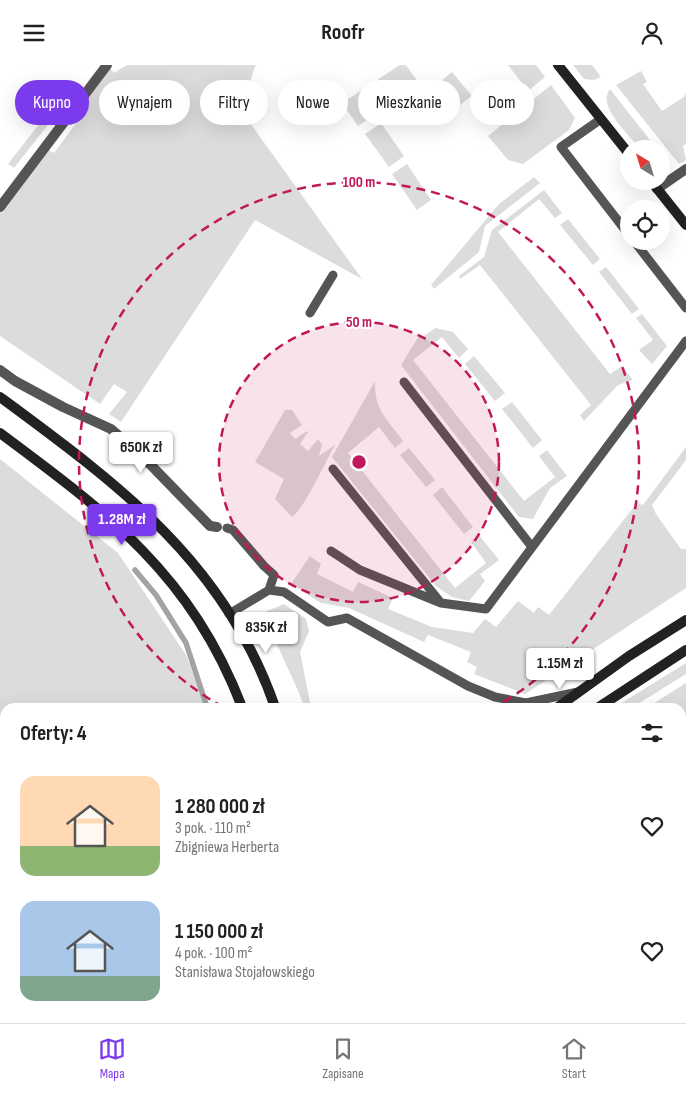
<!DOCTYPE html>
<html lang="pl">
<meta charset="utf-8">
<style>
body{margin:0;font-family:"Sofia Sans Condensed",sans-serif;background:#f2f2f2;color:#202124;height:100vh;display:flex;flex-direction:column;font-size:19px;white-space:nowrap}
*{box-sizing:border-box;margin:0}
p{font-size:16px;color:#757577}
.icon{flex:none;width:28px;height:28px;fill:none;stroke:currentColor;stroke-width:2;stroke-linecap:round;stroke-linejoin:round}
.map{position:relative;flex:1;overflow:hidden}
.sheet{position:absolute;left:0px;top:638px;width:686px;height:321px;display:flex;flex-direction:column;background:#fff;border-radius:15px 15px 0 0;box-shadow:0 5px 20px #0002}
.sheet>*{flex:none}
.banner{position:absolute;left:15px;top:15px;width:656px;height:45px;display:flex;gap:10px}
.needle{width:32px;rotate:322deg}
.fabs{position:absolute;left:620px;top:75px;display:grid;gap:10px}
.fabs a{display:grid;place-items:center;width:50px;height:50px;border-radius:50%;background:#fff;box-shadow:0 5px 20px #0002;font-size:25px}
.price{position:absolute;translate:-50% -42px;padding:0 11px;border-radius:5px;background:#fff;color:#222;font-size:16px;line-height:32px;filter:drop-shadow(0 1px 2px #0008)}
.price::after{content:'';position:absolute;left:50%;top:30px;width:15px;height:11px;margin-left:-8px;background:inherit;clip-path:polygon(0 0,100% 0,50% 100%)}
.price.current{background:#7c3aed;color:#fff}
ul{padding:0;list-style:none}
li{display:flex;align-items:center;gap:15px;height:125px;padding:0 20px}
li span{display:grid;place-items:center;flex:none;width:140px;height:100px;border-radius:15px;color:#555}
li>.icon{margin-inline-start:auto}
span .icon{width:60px;height:60px;fill:#fffc;stroke-width:1}
li b{font-size:21px}
h2{display:flex;justify-content:space-between;align-items:center;height:60px;padding:0 20px;font-size:21px}
.tag{padding:0 18px;border-radius:22px;background:#fff;box-shadow:0 5px 20px #0002;font-size:18px;line-height:45px}
.tag.current{background:#7c3aed;color:#fff}
header{display:flex;justify-content:space-between;align-items:center;height:65px;padding:0 20px;background:#fff;font-size:22px;font-weight:700}
.tab-bar{display:flex;justify-content:space-around;align-items:center;height:70px;border-top:1px solid #e0e0e0;background:#fff;font-size:14px;color:#757577}
.tab-bar a{display:grid;justify-items:center;gap:2px}
.tab-bar .current{color:#7c3aed}
.map>svg:first-child{display:block}
</style>
<header><svg class="icon" aria-label="menu" viewBox="0 0 24 24"><path d="M4 6h16M4 12h16M4 18h16"/></svg>Roofr<svg class="icon" aria-label="person" viewBox="0 0 24 24"><circle cx="12" cy="8" r="4"/><path d="M4 21q1-7 8-7t8 7"/></svg></header>
<div class="map">
<svg width="686" height="958" viewBox="0 0 686 958">
<rect width="100%" height="100%" fill="#fff"/>
<!-- green -->
<path fill="#dcdcdc" d="M127,0H256C248,15 250,34 245,51L362,214L255,155L121,357L109,349L127,327L114,319L100,339L0,271V147L47,84L54,88L86,45L82,42L110,3L114,8Z
M400,0H406L420,20L358,61L342,38Z
M508,0H536L545,12L528,26Z
M573,0H592L601,12L594,15L584,14Z
M641,6L647,17L643,19L662,46L684,32L686,28V79L683,81L686,95L679,99L616,20Z
M452,7L472,31L460,40L441,16Z
M551,20L575,53L569,65L523,99L508,95L488,71Z
M610,24L657,84H640C630,70 596,41 610,24Z
M50,45L55,51L14,103L8,99Z
M381,58L404,91L389,102L365,69Z
M407,99L431,135L417,145L392,109Z
M534,112L540,118L485,161L479,187L434,224L431,220L499,139Z
M544,125L562,148L555,153L539,134L498,167L610,309L622,301L633,315L618,320L584,356L580,350L591,340L480,200L460,214L459,211L484,192L492,165Z
M568,154L600,194L593,200L560,160Z
M606,202L639,244L632,249L599,207Z
M642,249L667,281L652,299L639,285L653,275L636,253Z
M435,263L453,267L468,284L459,293L442,272L413,295L524,436L555,412L539,391L547,385L567,411L550,423L533,454L519,452L401,300L419,271H424Z
M474,291L505,328L495,336L465,299Z
M375,316C374,345 387,354 403,376L395,383L379,362L348,388L455,523L486,498L471,477L479,470L499,495L480,509L485,516L469,536L452,532L436,521L332,392Z
M512,337L542,375L533,383L502,344Z
M285,345H292L302,360L290,368L295,374L307,366L308,367L300,379L308,386L318,374L322,380L319,391L335,380C326,396 304,444 292,452L275,434L284,414L255,397Z
M686,382V395L652,440L656,449L681,484H686V523L525,629L474,609L477,602L467,597L471,587L428,570L424,577L349,543L321,538L291,519L310,491L321,499L317,509L353,527L358,517L393,533L388,544L432,562L473,568L485,554L496,562L518,536L534,548L538,542L549,550L637,438L643,440Z
M409,383L435,415L426,422L400,390Z
M0,394L118,488L186,590L206,642H5V954H81L77,958H0Z
M442,422L473,462L464,469L433,430Z
M284,539L306,554L309,566L300,587L311,642H304C294,610 273,580 267,546Z
M686,598V609L633,642H615Z
M686,618V653L681,656V642H648Z"/>
<!-- water -->
<path fill="#a3a3a3" d="M686,685V744H681V686Z"/>
<g fill="none" stroke-linecap="round" stroke-linejoin="round">
<!-- stream -->
<path stroke="#a3a3a3" stroke-width="5.5" d="M135,505L156,530L186,578L207,642
M681,846H686
M144,958L149,954"/>
<!-- lane -->
<path stroke="#555" stroke-width="9" d="M601,54L561,82L629,170
M634,176L686,243
M310,248L333,210
M404,317L532,482
M333,404L441,538L486,544L686,276
M227,463L233,465L264,501L274,510L269,525
M331,486L360,505L441,538
M229,549L269,525L284,527L328,557L347,553L468,621L495,632L526,638L578,627
M582,954L590,958"/>
<!-- street -->
<path stroke="#555" stroke-width="10" d="M657,124L686,104
M0,142L107,0
M0,305L15,316L63,342L111,364L144,393L210,461L217,462
M681,885H686
M681,935L686,932
M650,958L656,954"/>
<!-- secondary -->
<path stroke="#222" stroke-width="10" d="M558,0L629,89
M651,116L686,160
M0,332C118,419 225,497 275,642
M0,368C109,449 191,510 242,642
M558,642L629,591L686,555
M599,642L686,585
M207,958L220,954
M264,958L265,954
M298,958V954
M335,958L338,954"/>
</g>
<!-- distance rings -->
<circle cx="359" cy="397" r="140" fill="#c2185b" fill-opacity=".12"/>
<g fill="none" stroke="#c2185b" stroke-width="2.5" stroke-dasharray="9 6">
<circle cx="359" cy="397" r="140"/>
<path d="M223 642A280 280 0 1 1 495 642"/>
</g>
<circle cx="359" cy="397" r="8" fill="#c2185b" stroke="#fff" stroke-width="2.5"/>
<g font-size="15" text-anchor="middle" font-weight="bold" fill="#c2185b" stroke="#fff" stroke-width="4" stroke-linejoin="round" paint-order="stroke">
<text x="359" y="122">100 m</text>
<text x="359" y="262">50 m</text>
</g>
</svg>
<div class="fabs">
<a><svg class="needle" viewBox="-14 -14 28 28"><path d="M0-13l5 13h-10z" fill="#e53935"/><path d="M0 13l5-13h-10z" fill="#757577"/></svg></a>
<a><svg class="icon" aria-label="locate" viewBox="0 0 24 24"><circle cx="12" cy="12" r="6"/><path d="M12 2v4M12 18v4M2 12h4M18 12h4"/></svg></a>
</div>
<b class="price" style="left:141px;top:409px">650K zł</b>
<b class="price current" style="left:122px;top:481px">1.28M zł</b>
<b class="price" style="left:266px;top:589px">835K zł</b>
<b class="price" style="left:560px;top:625px">1.15M zł</b>
<div class="banner">
<a class="tag current">Kupno</a>
<a class="tag">Wynajem</a>
<a class="tag">Filtry</a>
<a class="tag">Nowe</a>
<a class="tag">Mieszkanie</a>
<a class="tag">Dom</a>
</div>
<section class="sheet">
<h2>Oferty: 4<svg class="icon" aria-label="filters" viewBox="0 0 24 24"><path d="M4 7h16M4 17h16"/><circle cx="9" cy="7" r="2"/><circle cx="15" cy="17" r="2"/></svg></h2>
<ul>
<li><span style="background:linear-gradient(#ffd9b3 70%,#8fb573 0)"><svg class="icon" aria-label="home" viewBox="0 0 24 24"><path d="M3 11l9-7 9 7M6 9v11h12V9"/></svg></span><div><b>1 280 000 zł</b><p>3 pok. · 110 m²</p><p>Zbigniewa Herberta</p></div><svg class="icon" aria-label="heart" viewBox="0 0 24 24"><path d="M12 20l-8-8c-3-5 5-10 8-4 3-6 11-1 8 4z"/></svg></li>
<li><span style="background:linear-gradient(#a9c7e8 75%,#7fa58c 0)"><svg class="icon" aria-label="home" viewBox="0 0 24 24"><path d="M3 11l9-7 9 7M6 9v11h12V9"/></svg></span><div><b>1 150 000 zł</b><p>4 pok. · 100 m²</p><p>Stanisława Stojałowskiego</p></div><svg class="icon" aria-label="heart" viewBox="0 0 24 24"><path d="M12 20l-8-8c-3-5 5-10 8-4 3-6 11-1 8 4z"/></svg></li>
</ul>
</section>
</div>
<nav class="tab-bar">
<a class="current"><svg class="icon" aria-label="map" viewBox="0 0 24 24"><path d="M3 6l6-2 6 2 6-2v14l-6 2-6-2-6 2zM9 4v14M15 6v14"/></svg>Mapa</a>
<a><svg class="icon" aria-label="saved" viewBox="0 0 24 24"><path d="M7 4h10v16l-5-4-5 4z"/></svg>Zapisane</a>
<a><svg class="icon" aria-label="home" viewBox="0 0 24 24"><path d="M3 11l9-7 9 7M6 9v11h12V9"/></svg>Start</a>
</nav>
